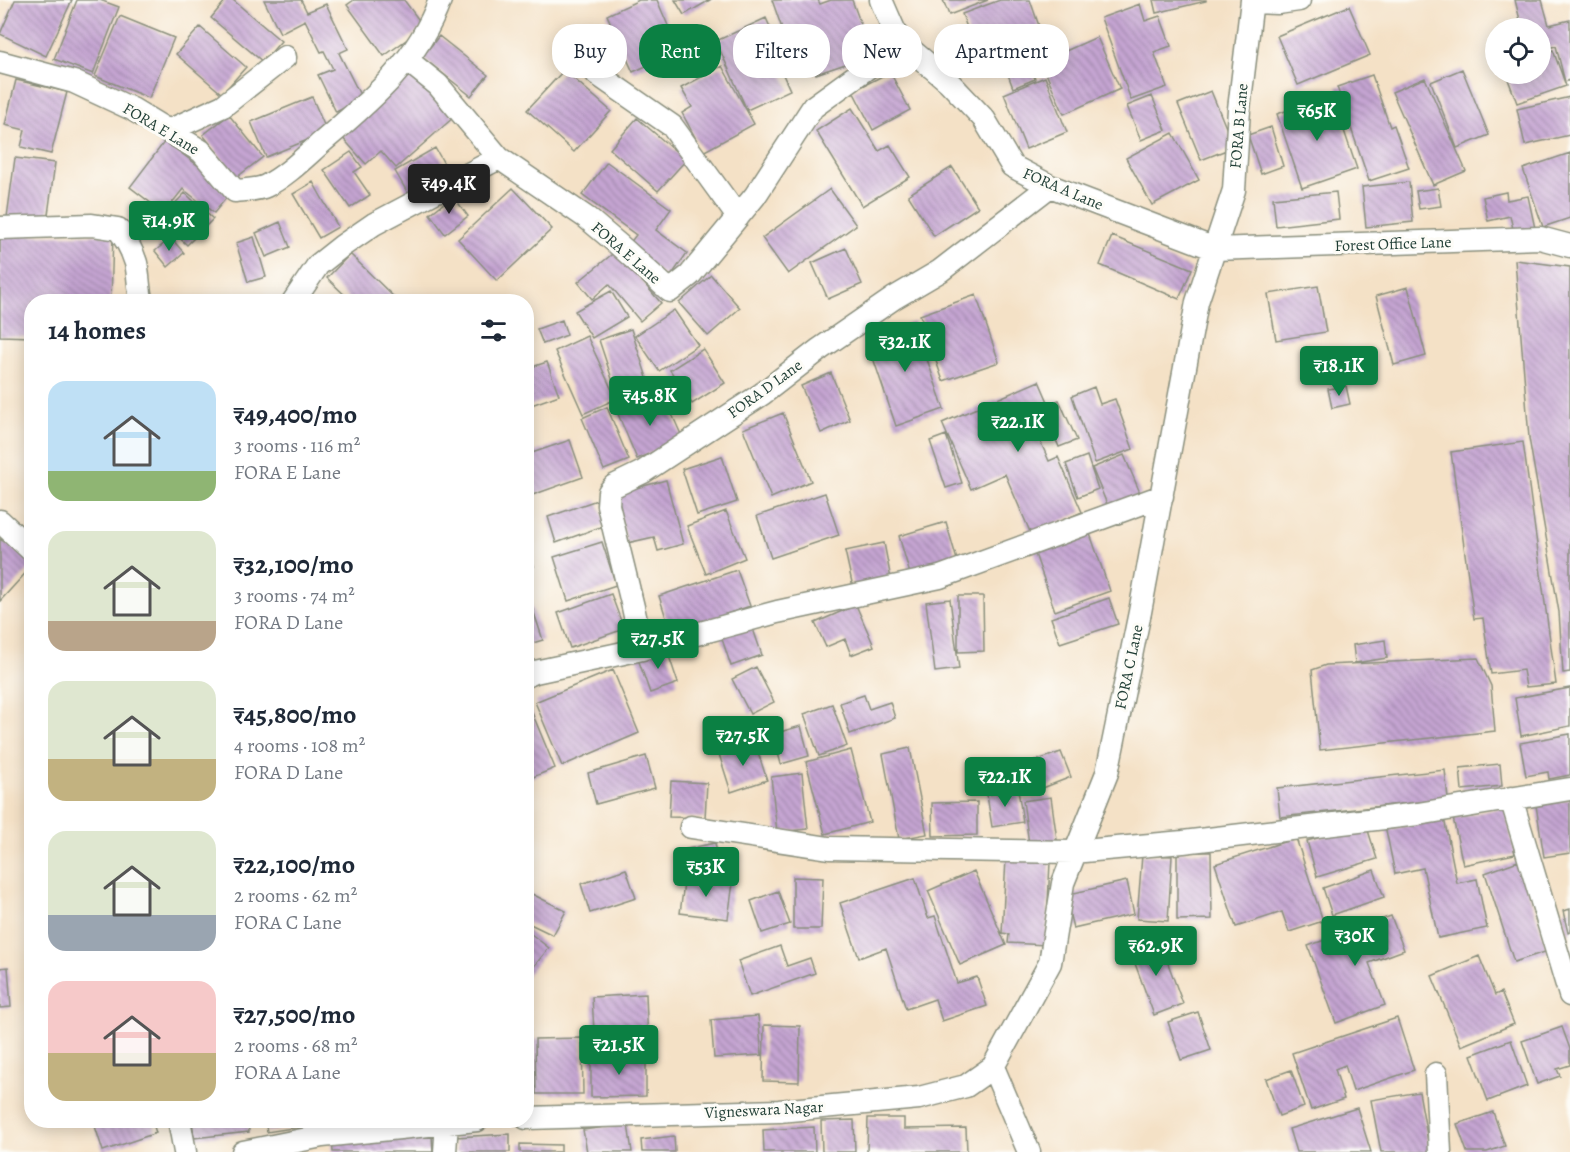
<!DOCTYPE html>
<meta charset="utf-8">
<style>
body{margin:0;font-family:Alegreya,serif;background:#f2f2f3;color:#1f2937;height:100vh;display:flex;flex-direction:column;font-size:22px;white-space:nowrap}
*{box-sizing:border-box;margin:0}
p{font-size:20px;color:#747a83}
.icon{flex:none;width:33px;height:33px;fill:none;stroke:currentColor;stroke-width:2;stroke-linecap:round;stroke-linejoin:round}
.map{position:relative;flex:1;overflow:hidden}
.drawer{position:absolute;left:24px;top:294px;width:510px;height:834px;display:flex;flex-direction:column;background:#fff;border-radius:24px;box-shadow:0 3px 15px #0003}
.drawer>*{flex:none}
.top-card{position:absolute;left:552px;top:24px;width:570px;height:54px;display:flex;gap:12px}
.controls{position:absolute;left:1485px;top:18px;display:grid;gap:12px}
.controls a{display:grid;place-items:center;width:66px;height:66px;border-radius:50%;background:#fff;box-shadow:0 3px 15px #0003;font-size:30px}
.price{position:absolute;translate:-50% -51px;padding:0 14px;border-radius:6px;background:#0b8043;color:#fff;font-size:20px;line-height:39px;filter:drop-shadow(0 2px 3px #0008)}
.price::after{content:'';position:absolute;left:50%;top:36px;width:18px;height:14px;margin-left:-9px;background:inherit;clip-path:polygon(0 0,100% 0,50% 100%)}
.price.on{background:#222;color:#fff}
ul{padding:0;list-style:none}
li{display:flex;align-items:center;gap:18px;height:150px;padding:0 24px}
li span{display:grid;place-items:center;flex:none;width:168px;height:120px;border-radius:18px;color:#555}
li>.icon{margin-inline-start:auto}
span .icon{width:72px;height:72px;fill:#fffc;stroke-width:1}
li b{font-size:26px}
h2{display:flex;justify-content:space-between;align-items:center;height:72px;padding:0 24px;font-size:26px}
.tag{padding:0 21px;border-radius:24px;background:#fff;box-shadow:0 3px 15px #0003;font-size:21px;line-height:54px}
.tag.on{background:#0b8043;color:#fff}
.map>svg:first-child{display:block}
</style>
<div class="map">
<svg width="1570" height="1152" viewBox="0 0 1570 1152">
<defs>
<pattern id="building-back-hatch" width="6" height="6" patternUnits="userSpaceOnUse" patternTransform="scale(1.5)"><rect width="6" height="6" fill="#c5a4d2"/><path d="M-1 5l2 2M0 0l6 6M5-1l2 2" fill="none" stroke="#9f87ab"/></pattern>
</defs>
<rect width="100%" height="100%" fill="#fdfcf7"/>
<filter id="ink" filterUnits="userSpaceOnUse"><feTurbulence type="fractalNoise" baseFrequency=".0167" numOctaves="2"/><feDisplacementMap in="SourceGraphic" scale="12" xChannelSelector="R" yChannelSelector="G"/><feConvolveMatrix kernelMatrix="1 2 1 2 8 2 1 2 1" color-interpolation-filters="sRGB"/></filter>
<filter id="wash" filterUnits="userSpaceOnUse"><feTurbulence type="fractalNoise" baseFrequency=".008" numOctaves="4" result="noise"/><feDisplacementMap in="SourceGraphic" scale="24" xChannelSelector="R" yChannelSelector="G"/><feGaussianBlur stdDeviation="1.35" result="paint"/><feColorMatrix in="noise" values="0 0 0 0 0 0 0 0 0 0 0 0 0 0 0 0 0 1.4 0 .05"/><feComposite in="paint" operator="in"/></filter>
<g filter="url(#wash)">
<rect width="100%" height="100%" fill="#f4e1c6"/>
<g id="blocks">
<!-- building -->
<path fill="url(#building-back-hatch)" d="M15,0H72L46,56L0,34Z
M77,0H100L119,7L93,74L54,59Z
M226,0H233L281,41L263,62L211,18Z
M264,0H301L307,12L326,4L348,49L339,53L362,99L336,112L318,75L333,69L324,51L321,52L305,20L280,33Z
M354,0H404L424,27L384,56L347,5Z
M639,0H657L679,51L633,72L607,15Z
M675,0H710L684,15Z
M772,0H818L820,4L831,0H852L872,55L816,74L801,31L785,37Z
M943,0H988L949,15Z
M1000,0H1030L1046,46L982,69L962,14Z
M1153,0H1206V1L1156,13Z
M1515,0H1542L1549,25L1570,20V80L1565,82L1556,46L1540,50V28H1522Z
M1140,4L1145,21L1160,16L1171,46L1154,52L1167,87L1131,100L1101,18Z
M1349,6L1370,55L1298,85L1277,36Z
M120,16L174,38L149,98L95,76Z
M766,18L786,63L779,66L790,90L747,110L716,41Z
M200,27L246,67L222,94L176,54Z
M439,36L488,75L471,96L422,57Z
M1097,37L1120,89L1064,114L1041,62Z
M1553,50L1566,86L1517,103L1506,74H1540V54Z
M1028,60L1035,79L1013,88L1006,69Z
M722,66L754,124L703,152L682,113L692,107L681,88Z
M1462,69L1489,135L1457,148L1431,82Z
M564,70L611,111L574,152L527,110Z
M414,71L454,117L396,168L381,151L366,164L341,136Z
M890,72L910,110L873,130L853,91Z
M1372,75L1390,127L1394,125L1409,168L1369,181L1337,87Z
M1045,77L1067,132L1026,149L1004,94Z
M1425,78L1466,171L1433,185L1392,92Z
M16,80L67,92L51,154L21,147L25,130L5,125Z
M1211,91L1234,147L1201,160L1178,104Z
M1332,95L1357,169L1302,188L1277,114Z
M1152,96L1166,130L1141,140L1127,106Z
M312,97L327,132L266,157L251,122Z
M1570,97V135L1525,145L1517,109Z
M852,108L879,151L890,145L910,177L862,206L816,131Z
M229,115L263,157L237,177L203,135Z
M637,118L686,160L658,191L610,149Z
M1271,127L1283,166L1261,174L1248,135Z
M1173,133L1199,180L1152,205L1126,158Z
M165,141L232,191L214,213L183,189L164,213L130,187Z
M435,148L450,174L410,197L395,171Z
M351,152L362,167L354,172L370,195L350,208L324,170Z
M1570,153V218L1543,227L1523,169Z
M15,158L55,163L47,222L7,217Z
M607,162L671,209L656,230L687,253L669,279L626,248L636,235L582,195Z
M952,167L978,207L934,236L908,195Z
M313,182L338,227L319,238L293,194Z
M1409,182L1413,222L1366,227L1362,187Z
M513,188L552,229L497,281L458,239Z
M1438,188L1441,206L1419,209L1416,191Z
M830,189L856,225L788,274L762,238Z
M1336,192L1339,219L1276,226L1273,198Z
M1506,192L1507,200L1528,196L1536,233L1515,237L1510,216L1488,221L1483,197Z
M185,193L213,219L187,245L160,219Z
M453,196L468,216L445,234L430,214Z
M280,222L290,247L266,257L256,233Z
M0,235H113L111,302H32V337L0,336Z
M1112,236L1192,269L1179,299L1100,265Z
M254,237L266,277L248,282L236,243Z
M171,238L184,253L168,267L155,251Z
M846,248L862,284L828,299L812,263Z
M616,251L661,303L640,321L609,284L592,299L578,282Z
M350,254L399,302H352L327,278Z
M1515,260L1570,267V672L1563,673L1559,612L1529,438Z
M711,275L740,308L708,336L679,303Z
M1318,286L1326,332L1276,340L1268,294Z
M1408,287L1426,356L1394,365L1376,296Z
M611,291L627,317L592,338L575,311Z
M976,295L999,362L943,381L920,315Z
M674,310L698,345L659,371L635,336Z
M562,320L567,335L543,344L537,329Z
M914,321L944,409L896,426L866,337Z
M631,329L653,396L621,406L599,340Z
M587,336L616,399L583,414L555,351Z
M703,349L725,383L692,404L670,370Z
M547,362L559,395L526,407V369Z
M831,373L850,420L821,433L801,386Z
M1039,381L1049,404L1059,400L1077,440L1059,447L1047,419L1033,425L1049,461L1058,457L1082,512L1031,534L1005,474L971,489L942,423Z
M1346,386L1350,404L1332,408L1328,389Z
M1094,387L1100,404L1115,399L1133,449L1095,463L1072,396Z
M663,394L683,439L637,459L618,414Z
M607,407L629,460L604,470L582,418Z
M783,413L811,481L771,498L743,429Z
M946,435L962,483L946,488L930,441Z
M570,440L583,477L527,497L526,455Z
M1523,442L1556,684L1526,687L1523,670L1491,674L1483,618L1474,619L1451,452Z
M1124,455L1141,495L1109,509L1092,468Z
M722,456L737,502L697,515L682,469Z
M1087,456L1098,489L1078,497L1066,464Z
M666,480L683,544L658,551L654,537L627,543L614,494Z
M825,493L839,535L771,558L757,516Z
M597,500L606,525L556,543L548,517Z
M726,511L745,558L706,574L687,526Z
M946,522L957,560L910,574L899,536Z
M1089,531L1110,591L1055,611L1034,551Z
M0,539L32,560V566L0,601Z
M602,542L616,585L568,601L554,557Z
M884,543L891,579L853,587L845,551Z
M526,548L534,566L526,569Z
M737,570L750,606L671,633L659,596Z
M526,589L543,640L526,645Z
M611,594L624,629L570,648L558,613Z
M958,596H983L984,651L958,652Z
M1109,598L1118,624L1060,643L1051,618Z
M950,599L959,669L935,672L926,602Z
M856,605L874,646L851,655L845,639L826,647L815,623Z
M751,623L762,655L731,666L720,633Z
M1385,640L1387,658L1355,663L1353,645Z
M666,647L678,683L650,693L637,656Z
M1478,658L1491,686L1495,731L1320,750L1312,670L1326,665Z
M756,667L774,702L750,714L732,679Z
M613,670L639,733L562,766L535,702Z
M1570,688V726L1521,736L1515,698Z
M864,695L869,709L890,702L895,718L850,734L840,703Z
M526,698L555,768L526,780Z
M832,704L847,746L819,756L804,714Z
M801,726L809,756L781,764L773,734Z
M1570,734V775L1549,779L1548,772L1526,776L1520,743Z
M755,743L767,780L731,792L719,754Z
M910,748L927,834L899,839L883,754Z
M851,750L870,822L825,834L806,762Z
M1061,752L1071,777L1030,793L1020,766Z
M646,756L655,788L596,804L588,773Z
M1500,764L1502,786L1462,790L1460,768Z
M1445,770L1448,799L1280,817L1277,788Z
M802,773L808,829L777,832L771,777Z
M671,781L707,783L705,818L669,817Z
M1018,790L1023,822L992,827L987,795Z
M1051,797L1058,847L1030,851L1023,801Z
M1570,799V853L1544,857L1536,805Z
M977,802V835L933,836L932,803Z
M1505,807L1515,854L1463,865L1453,818Z
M1444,818L1457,883L1477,879L1487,928L1438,938L1423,868L1395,874L1386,830Z
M1366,824L1377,859L1317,877L1307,841Z
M1296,838L1323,921L1289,932L1282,912L1236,927L1215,864Z
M715,843L720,869L691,875L686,849Z
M1177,852H1211L1212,919L1177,920Z
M1142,855L1172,856L1168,921L1137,919Z
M1006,859L1050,862L1046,945L1008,943L1009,934L1002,933Z
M1518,861L1548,951L1514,962L1485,873Z
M626,869L636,898L590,913L581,884Z
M1374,870L1384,897L1332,915L1323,888Z
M974,871L1006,945L960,965L928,891Z
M685,876L733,883L728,919L680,913Z
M793,877L823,878L821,929H793Z
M915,878L928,918L935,916L957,983L977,977L987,1006L942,1021L935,999L906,1009L886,948L859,958L840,903Z
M1127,881L1134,914L1073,928L1065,895Z
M526,891L566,911L553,935L526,922Z
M778,891L790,924L762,933L751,901Z
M1570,909V932L1568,933L1563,911Z
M1391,916L1404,950L1369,963L1385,1005L1336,1023L1308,946Z
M526,930L549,948L526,976Z
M1159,939L1183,1004L1154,1015L1130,950Z
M780,946L787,966L810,958L815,973L750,996L738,961Z
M1479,956L1495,995L1501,992L1514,1024L1461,1046L1432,976Z
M8,967L11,1007L0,1008V968Z
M646,994L648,1045L595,1048L592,997Z
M1198,1012L1211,1050L1181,1060L1168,1022Z
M758,1016L762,1055L714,1058L711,1020Z
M1397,1018L1414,1070L1353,1091L1345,1065L1335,1069L1344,1099L1311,1110L1292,1053Z
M526,1023H531L528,1061H526Z
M764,1025L800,1026L799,1082L763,1081Z
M1562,1027L1570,1049V1065L1557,1069L1560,1076L1537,1084L1522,1041Z
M582,1038L583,1094H536L535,1039Z
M1511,1040L1527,1086L1488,1101L1471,1055Z
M646,1054V1096L591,1097V1056Z
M1291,1070L1304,1107L1279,1116L1266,1079Z
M1419,1092L1430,1152H1381L1371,1100Z
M1357,1108L1371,1152H1296L1289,1129Z
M1493,1112L1505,1146L1487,1152H1467L1457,1124Z
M868,1118H904V1129L966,1128L967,1152H867Z
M93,1120H152L156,1133L103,1151Z
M192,1120H248L249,1132L194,1138Z
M265,1120H311L312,1125L267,1132Z
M854,1120L855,1152H822L821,1121Z
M628,1124L632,1152H587L583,1130Z
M814,1127L815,1152H764L763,1130Z
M510,1134V1152H456L455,1137Z
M432,1136L433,1152H333L332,1142Z
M674,1136L675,1152H642L641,1140Z
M520,1144L561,1145V1152H520Z"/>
</g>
</g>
<g filter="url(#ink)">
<use href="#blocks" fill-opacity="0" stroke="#8a8f7d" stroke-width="1.5"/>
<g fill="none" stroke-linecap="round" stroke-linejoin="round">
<!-- minor casing -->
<g stroke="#8a8f7d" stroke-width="25">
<path id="minor" d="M881,0L898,39L948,81L984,119L1012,166L1050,186L1215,249L1540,238L1570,246
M1252,2L1278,3L1299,0
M407,60L438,85L499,158L587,218L619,245L670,291L690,275L755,196L813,107L889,52L898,39
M0,62L74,82L132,109L201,151L235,191C244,190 258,190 266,186C286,176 304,158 321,143C370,101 417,63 440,0
M597,74L672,126L738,217
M168,131L223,106L285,57
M0,228L92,225L118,229C126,239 132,250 136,263C139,276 138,289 142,302
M293,302L318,265L342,246L374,224L499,158
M0,521L32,551
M642,649L633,607L608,505L609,492L614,486L643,472L762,394L820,349L894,298L940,271L1050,186
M526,676L535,672L642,649L777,612L940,577L1162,496
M1511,798L1570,995
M691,827L829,848L1073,852L1183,842L1418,814L1570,789
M993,1067L1029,1152
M1436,1074L1440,1152
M526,1118L779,1111L919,1098L966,1086L993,1067L1050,963L1063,883L1107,773L1140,612L1197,302L1234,190L1239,109L1252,0
M179,1120L185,1152
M243,1152L322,1136L477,1120
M445,1152L447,1122"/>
</g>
<!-- minor -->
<use href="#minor" stroke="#fff" stroke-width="22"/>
</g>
</g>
<g text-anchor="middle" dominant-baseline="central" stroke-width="6" stroke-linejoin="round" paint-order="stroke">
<!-- street labels -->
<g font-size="16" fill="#1f3d34" stroke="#fdfcf7">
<text transform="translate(1239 126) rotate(-85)">FORA B Lane</text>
<text transform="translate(161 129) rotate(31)">FORA E Lane</text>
<text transform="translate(1063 189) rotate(23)">FORA A Lane</text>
<text transform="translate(1393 244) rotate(-2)">Forest Office Lane</text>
<text transform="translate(626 253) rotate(41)">FORA E Lane</text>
<text transform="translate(765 389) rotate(-36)">FORA D Lane</text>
<text transform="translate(1129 667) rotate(-78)">FORA C Lane</text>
<text transform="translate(764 1110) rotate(-3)">Vigneswara Nagar</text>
</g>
</g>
</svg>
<div class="controls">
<a><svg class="icon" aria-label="locate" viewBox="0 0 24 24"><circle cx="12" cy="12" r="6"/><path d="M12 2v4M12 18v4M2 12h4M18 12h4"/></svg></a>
</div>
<b class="price" style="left:1317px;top:142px">₹65K</b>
<b class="price on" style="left:449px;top:215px">₹49.4K</b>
<b class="price" style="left:169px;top:252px">₹14.9K</b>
<b class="price" style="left:905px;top:373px">₹32.1K</b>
<b class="price" style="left:1339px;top:397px">₹18.1K</b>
<b class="price" style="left:650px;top:427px">₹45.8K</b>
<b class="price" style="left:1018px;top:453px">₹22.1K</b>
<b class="price" style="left:658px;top:670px">₹27.5K</b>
<b class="price" style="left:743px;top:767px">₹27.5K</b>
<b class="price" style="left:1005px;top:808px">₹22.1K</b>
<b class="price" style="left:706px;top:898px">₹53K</b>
<b class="price" style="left:1355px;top:967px">₹30K</b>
<b class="price" style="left:1156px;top:977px">₹62.9K</b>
<b class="price" style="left:619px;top:1076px">₹21.5K</b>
<div class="top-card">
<a class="tag">Buy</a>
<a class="tag on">Rent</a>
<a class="tag">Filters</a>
<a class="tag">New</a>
<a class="tag">Apartment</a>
</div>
<section class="drawer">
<h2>14 homes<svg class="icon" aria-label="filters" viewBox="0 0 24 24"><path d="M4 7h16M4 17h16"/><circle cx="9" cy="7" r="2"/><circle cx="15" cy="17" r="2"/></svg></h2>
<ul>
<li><span style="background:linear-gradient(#bfe0f5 75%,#8fb573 0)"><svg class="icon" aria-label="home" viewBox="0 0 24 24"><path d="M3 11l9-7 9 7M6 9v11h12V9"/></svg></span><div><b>₹49,400/mo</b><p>3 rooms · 116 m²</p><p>FORA E Lane</p></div></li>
<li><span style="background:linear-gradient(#dfe7d0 75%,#b9a48a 0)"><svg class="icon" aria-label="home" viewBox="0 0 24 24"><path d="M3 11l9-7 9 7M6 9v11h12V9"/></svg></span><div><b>₹32,100/mo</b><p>3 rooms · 74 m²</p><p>FORA D Lane</p></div></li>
<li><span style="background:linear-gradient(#dfe7d0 65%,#c2b280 0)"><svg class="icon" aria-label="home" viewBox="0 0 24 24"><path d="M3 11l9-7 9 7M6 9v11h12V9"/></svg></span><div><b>₹45,800/mo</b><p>4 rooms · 108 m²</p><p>FORA D Lane</p></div></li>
<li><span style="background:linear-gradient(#dfe7d0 70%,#9aa5b1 0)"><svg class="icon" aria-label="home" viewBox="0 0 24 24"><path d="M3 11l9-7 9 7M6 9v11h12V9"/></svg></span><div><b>₹22,100/mo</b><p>2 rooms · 62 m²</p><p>FORA C Lane</p></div></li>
<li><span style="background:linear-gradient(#f6c9c9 60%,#c2b280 0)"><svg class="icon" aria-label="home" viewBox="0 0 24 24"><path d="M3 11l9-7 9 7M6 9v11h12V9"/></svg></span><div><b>₹27,500/mo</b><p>2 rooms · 68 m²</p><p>FORA A Lane</p></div></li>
</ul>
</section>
</div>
